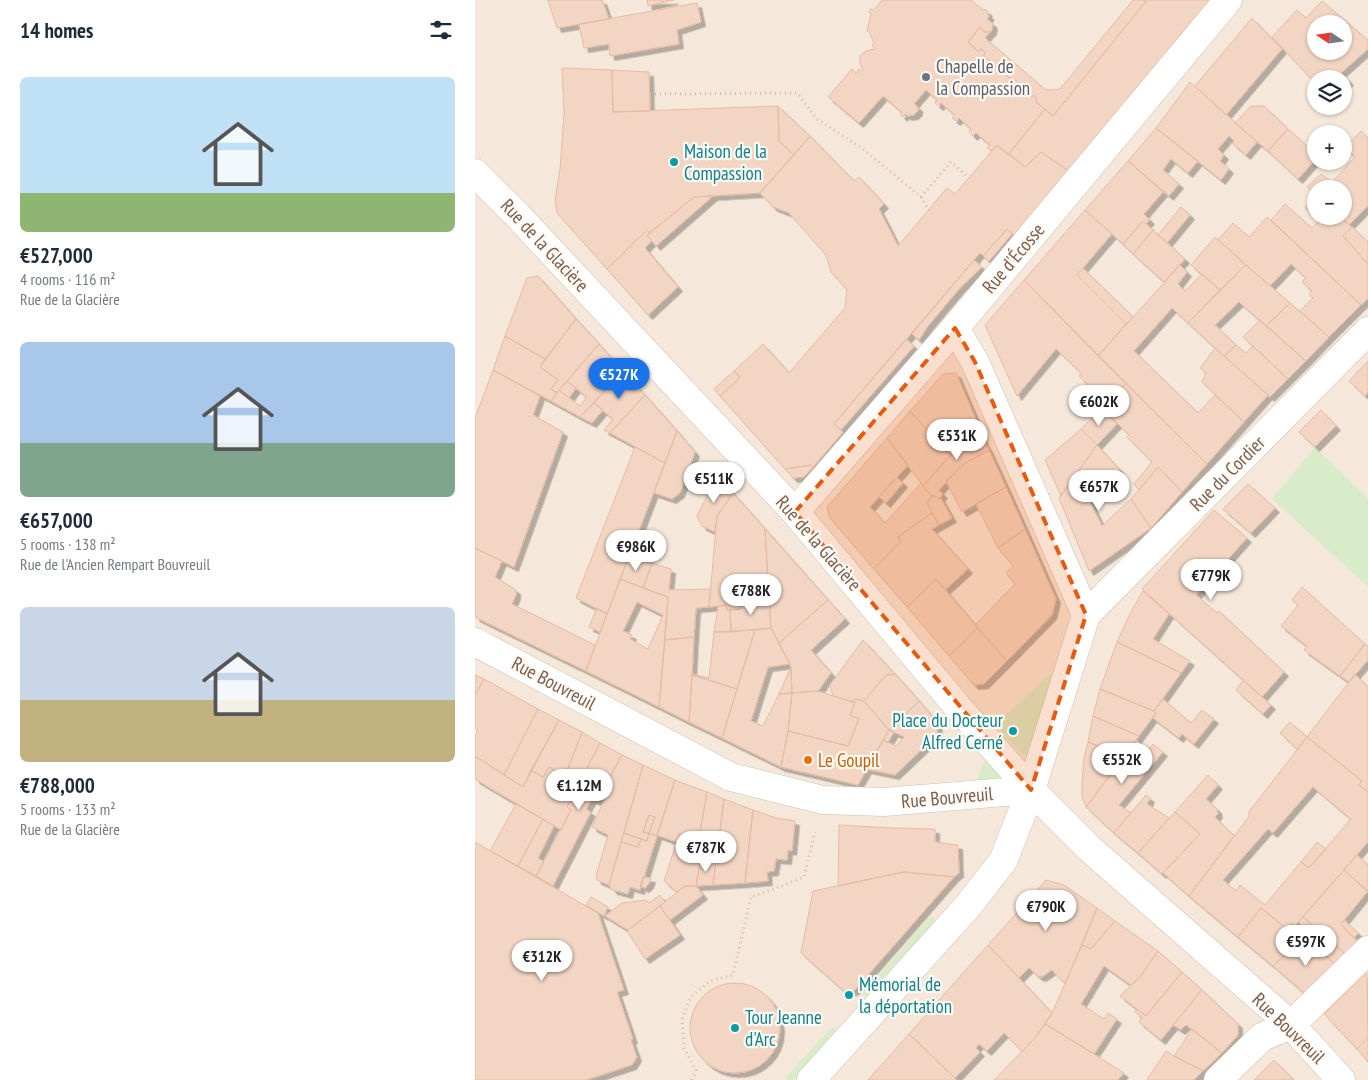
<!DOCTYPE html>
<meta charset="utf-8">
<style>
body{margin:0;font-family:"PT Sans Narrow",sans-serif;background:#f6f6f7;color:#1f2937;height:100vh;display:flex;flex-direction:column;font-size:19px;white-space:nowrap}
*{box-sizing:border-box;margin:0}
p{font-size:16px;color:#747a83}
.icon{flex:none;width:28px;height:28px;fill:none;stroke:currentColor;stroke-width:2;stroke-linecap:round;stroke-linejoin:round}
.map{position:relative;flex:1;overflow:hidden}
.drawer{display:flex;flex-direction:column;background:#fff;width:475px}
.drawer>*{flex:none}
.needle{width:32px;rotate:283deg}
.tools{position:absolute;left:832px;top:15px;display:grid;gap:10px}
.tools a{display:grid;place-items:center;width:45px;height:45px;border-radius:50%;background:#fff;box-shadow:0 1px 4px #0004;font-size:25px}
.price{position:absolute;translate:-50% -42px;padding:0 11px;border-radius:18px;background:#fff;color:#222;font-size:16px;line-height:32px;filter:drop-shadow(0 1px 2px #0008)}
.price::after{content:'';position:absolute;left:50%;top:30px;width:15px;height:11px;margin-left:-8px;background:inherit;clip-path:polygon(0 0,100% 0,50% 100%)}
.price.active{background:#1a73e8;color:#fff}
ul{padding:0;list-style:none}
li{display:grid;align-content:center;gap:10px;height:265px;padding:0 20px}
li span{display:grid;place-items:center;height:155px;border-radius:8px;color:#555}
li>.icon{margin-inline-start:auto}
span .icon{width:90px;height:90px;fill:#fffc;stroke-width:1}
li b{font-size:21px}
h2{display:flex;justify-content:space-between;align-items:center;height:60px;padding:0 20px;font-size:21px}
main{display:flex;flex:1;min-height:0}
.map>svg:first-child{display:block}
</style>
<main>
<section class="drawer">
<h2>14 homes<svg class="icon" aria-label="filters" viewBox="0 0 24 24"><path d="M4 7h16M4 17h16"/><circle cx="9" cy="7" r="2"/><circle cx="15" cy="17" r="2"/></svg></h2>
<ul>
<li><span style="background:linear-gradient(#bfe0f5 75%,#8fb573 0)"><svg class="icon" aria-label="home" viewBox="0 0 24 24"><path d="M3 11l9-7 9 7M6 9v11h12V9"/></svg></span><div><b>€527,000</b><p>4 rooms · 116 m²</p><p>Rue de la Glacière</p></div></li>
<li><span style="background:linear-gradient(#a9c7e8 65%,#7fa58c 0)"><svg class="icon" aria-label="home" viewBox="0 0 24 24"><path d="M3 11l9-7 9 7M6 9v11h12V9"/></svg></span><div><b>€657,000</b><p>5 rooms · 138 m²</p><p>Rue de l'Ancien Rempart Bouvreuil</p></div></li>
<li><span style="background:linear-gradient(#c9d6e8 60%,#c2b280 0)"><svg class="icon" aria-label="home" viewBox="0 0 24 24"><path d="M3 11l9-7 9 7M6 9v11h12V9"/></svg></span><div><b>€788,000</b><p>5 rooms · 133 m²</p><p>Rue de la Glacière</p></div></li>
</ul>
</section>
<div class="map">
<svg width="893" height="1080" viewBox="0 0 893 1080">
<defs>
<filter id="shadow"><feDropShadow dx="4.5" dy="4.5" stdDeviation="0" flood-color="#0004"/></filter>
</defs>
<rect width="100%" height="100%" fill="#fdf6ec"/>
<!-- residential -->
<path fill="#f5e8da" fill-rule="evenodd" d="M0,0H893V1080H0ZM841,24H869V51H841ZM841,79H869V106H841ZM841,134H869V161H841ZM841,189H869V216H841Z"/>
<!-- green -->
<path fill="#d8ecc9" d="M840,447L893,498V587L797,499Z
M575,674L580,676L557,753L550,755L547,754L520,725Z
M514,750L547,783L497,792Z
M456,916L462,921L392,999L387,994Z
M357,1027L364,1032L318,1080H312L310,1078Z"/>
<!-- building -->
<path fill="#f3d5c3" stroke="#e6bba3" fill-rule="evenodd" filter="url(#shadow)" d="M73,0H127L134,19L82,28Z
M172,0H199L173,6Z
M407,0H496L509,11L510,9L513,12L512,14L515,16L512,19L517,23L518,26L516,32H509L505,27L493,42L504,52L506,49L511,53L508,55L522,68L524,65L527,68L525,70L539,82L541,80L544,83L542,85L557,97L559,95L562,99L560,101L570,109L533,155L522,145L516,151L512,148L515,145L501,133L498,136L494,132L496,129L484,118L481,121L477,118L480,115L466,103L464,106L460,103L462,100L451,90L439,104L443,107V111L439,115L432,116L430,114L428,117L425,114L427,112L408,96L384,123L353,97L377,69L381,73L384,69L387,71L388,69L385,64V56L391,51L400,49L397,45L399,43L394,32L392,31L396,14L394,12L396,9L399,10Z
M658,0H672L578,116L560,101L562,99L559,95L557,97L542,85L544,83L541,80L539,82L525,70L527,68L524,65L522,68L508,55L511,53L506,49L504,52L493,42L505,27L509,32H515L510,38L571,90L585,89Z
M672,0H735L705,35L596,173L566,152L550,167L534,154L570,109L578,116Z
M847,1L893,40V49L866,73L874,81L869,85V79H841V84L797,37L822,10L831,18ZM841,24H869V51H841Z
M222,3L226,22L202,30L204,44L135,56L134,44L109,48L104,24Z
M777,18L807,49L751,115L720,86Z
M87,68L137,70L138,112L303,106L304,141L319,155L285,193L219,197L175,233L172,230L132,269L82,213L80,200L85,169L89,114Z
M137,70L174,72L175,111L138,112Z
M715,82L782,142L771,155L757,143L759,141L754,136L743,149L749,155L745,161L754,169L746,180L681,128Z
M303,106L335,136L319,155L304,141Z
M776,106H789L813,129L793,151L760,123Z
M681,128L723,161L713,173L696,159L688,170L704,184L694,196L653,161Z
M813,129L841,154V159L823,179L793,151Z
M886,131L893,138V206L874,225L864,216H869V189H841V196L832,187L846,174L857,182L880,157L872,150V146Z
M335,136L379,181L384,177L409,204L404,209L423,246L472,188L480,194L522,145L550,167L566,152L594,171L539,235L532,229L508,256L505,253L359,424L368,432L338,467L336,465L310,469L245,396L265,378L259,371L288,344L314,373L370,308L372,290L356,272L351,255L314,213L298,207L285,193Z
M653,161L688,192L669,214L675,220L671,224L668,221L648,244L610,210Z
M841,195V216H864L877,227L868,236L893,264V299L886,305L796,220L810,204L837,228L844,221L830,208Z
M238,196L181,246L172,235L219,197Z
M706,207L715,215L692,243L683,235Z
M610,210L637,234L602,275L651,324L623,356L549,280Z
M792,217L886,305L854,337L825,311L838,298L834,294L837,291L828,283L829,279L831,278L816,264L795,286L743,240L758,223L774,237Z
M668,221L678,230L658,254L648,244Z
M877,227L893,242V264L868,236Z
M532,229L537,234L514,261L508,256Z
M172,230L175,233L172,235L177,241L170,248L203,287L173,315L132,269Z
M678,230L710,259L689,282L658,254Z
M740,237L771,265L745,290L716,265Z
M499,260L507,267L506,268L485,288L453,326L444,340L437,334Z
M705,265L712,272L703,284L710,291L727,274L745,290L713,323L697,308L659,351L723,413L740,395L769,422L732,464L623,356Z
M771,265L815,303L791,326L764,302L740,325L761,345L749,356L713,323Z
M608,268L658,317L651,324L602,275Z
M63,276L101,319L70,359L30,336L52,278Z
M549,280L651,383L632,403L604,376L607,374L581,349L542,396L510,325Z
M815,303L854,337L831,361L791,326Z
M101,319L124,344L82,393L76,389L83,380L65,367Z
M785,320L831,361L813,379L768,337Z
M30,336L70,359L65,367L83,380L76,389L82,393L76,401L18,370Z
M431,339L439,346L366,430L359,424Z
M124,344L148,371L105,417L76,401L84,390L105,406L112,397L92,381Z
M761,345L771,353L778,346L813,379L795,397L749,356Z
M740,348L793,395L769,422L727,382L731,373L725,368Z
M893,361V392L890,396L874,381Z
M18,370L65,396L58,415L88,432L39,567L0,548V418Z
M148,371L170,395L135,433L129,430L138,419L119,403Z
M259,371L265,378L245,396L239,389Z
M481,373L503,424L475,456L435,411L468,374Z
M92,381L101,388L94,398L84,390Z
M651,383L732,464L707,492L683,467L664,490L659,484L677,462L652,437L654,435L627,408Z
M170,395L202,431L190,463L135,433Z
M119,403L128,410L117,423L105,417Z
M627,408L642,424L622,445L606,429Z
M846,410L861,426L840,447L824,432Z
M435,411L475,456L448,486L412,438Z
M503,424L506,435L514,450L489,464L482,470L464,490L468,494L464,499L458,495L457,497L448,486Z
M606,429L622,445L586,496L570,460Z
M202,431L220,452L205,493L197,499L179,493Z
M412,438L433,465L395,507L410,523L446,483L457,497L452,503L457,513L423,537L426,541L399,569L355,518L352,507Z
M622,445L645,470L615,501L627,526L656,499L676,528L614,571L584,498Z
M160,447L190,463L132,614L101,598Z
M514,450L531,487L487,512L471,481L489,464Z
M336,465L338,467L329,477L318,478L310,469Z
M683,467L707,492L676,528L656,499Z
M242,476L258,493L242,516L240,532L227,526L222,516Z
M422,477L428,483L411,503L404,497Z
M773,484L800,508L776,533L748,509Z
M531,487L550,529L523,548L501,504Z
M258,493L290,529L294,599L264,601L265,609L252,610L251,605L234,607L242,516Z
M458,495L464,499L465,497L477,518L464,525L452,503Z
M739,510L772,538L721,595L742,613L744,611L809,672L787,697L667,589Z
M457,513L464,525L457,529L493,569L470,590L461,579L432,607L399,569L426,541L423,537Z
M290,529L353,600L304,643L296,628Z
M550,529L581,599L577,615L532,661L500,625L540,584L531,573L538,566L523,548Z
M0,548L27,561L20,577L41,590V595L37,604L120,645L111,671L0,617Z
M154,557L177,563L168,588L145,579Z
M177,563L196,569L194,590L236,589L234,607L221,608L219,637L190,640L193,597L168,588Z
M145,579L193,597L184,707L111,671ZM162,602L188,615L173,649L155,639L157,635L148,631Z
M461,579L503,628L474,656L432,607Z
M827,587L890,644L865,676L829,650L832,646L806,626L823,605L817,600Z
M668,591L694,614L678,639L715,661L706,673L642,642L655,614Z
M294,599L296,628L256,632L255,610L265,609L264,601Z
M353,600L370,619L336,650L356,673L343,691L317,693L316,667L304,643Z
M251,605L252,610H255L256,632H239L243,607Z
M122,608L132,614L125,632L114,627Z
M296,628L315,664L293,667L276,721L288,726L304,694L317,693L313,731L306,767L247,738L280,630Z
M503,628L532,661L509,684L499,685L474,656Z
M280,630L262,689L217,675V674L234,678L239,632Z
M219,637L217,675L214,722L184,707L190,640Z
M388,640L420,674L411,675L389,701L380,699L378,702L358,696L355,685Z
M642,642L706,673L679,711L625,689Z
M890,644L893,646V660L874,682L865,676Z
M316,667L317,693L304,694Z
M420,674L444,701L414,730L389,701L411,675Z
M880,674L893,687V792L884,785L887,781L832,737Z
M0,675L9,679L0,695Z
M217,675L262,689L247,738L214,722Z
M9,679L63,709L29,775L0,756V736L3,730L0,729V695Z
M768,680L796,705L788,714L761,690Z
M625,689L679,711L681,713L664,736L618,716Z
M343,691L380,703L375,715L384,719L373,746L313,731L317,693Z
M380,699L389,701L414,730L383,785L306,767L313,731L373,746L384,719L375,715L380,703L378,702Z
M688,699L716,723L727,710L739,719L719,744L707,734L704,738L678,718L681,713L679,711Z
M444,701L463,723L462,735L420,775L391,769L408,740L421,746L429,737L414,730Z
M63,709L84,720L48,787L29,775Z
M618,716L664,736L649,757L613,742Z
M84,720L107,732L90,776L74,767L68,777L56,770Z
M815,722L832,737L822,749L805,733Z
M414,730L419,732L413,742L408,740Z
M107,732L125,743L92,807L96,810L86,830L0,779V756L48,787L56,770L68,777L74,767L90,776Z
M832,737L887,781L884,785L893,792V842L820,926L816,924L812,929L786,908L763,937L714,896L775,815L773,813ZM838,787L876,819L834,868L826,862L790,905L765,885L761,891L748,880L793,829L798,833Z
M661,740L674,750L678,744L688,752L644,805L656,813L639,833L611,807Z
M613,742L649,757L611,807L607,797V783L609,758Z
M125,743L147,755L122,801L117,799L111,809L116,812L78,886L61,876L96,810L92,807Z
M147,755L168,765L134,885L122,880L121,876L133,835L117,827L132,794L127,791Z
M168,765L200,780L182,836L174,833L172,841L149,833ZM174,815L180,817L174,833L168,832Z
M733,775L743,785L731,799L742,809L743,814L740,817L759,836L714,896L688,873L725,834L700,812Z
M200,780L232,792L224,838L204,835L202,842L182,835Z
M232,792L249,799L241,861L226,858L221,886H210L202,892L189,881L204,835L224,838Z
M671,795L675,798L672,804L694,818L663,853L639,833Z
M249,799L278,810L270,883L238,885Z
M41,804L68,819L43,866L15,851Z
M278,810L301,818L320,821L317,851L313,850L312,860L301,859L299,871L292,872L293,881L270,883Z
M700,812L725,834L687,874L663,853Z
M174,815L180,817L174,833L168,832Z
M68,819L79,826L63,858L69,862L61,876L43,866Z
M364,825L418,828L460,829V842L483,845L484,873L479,877L429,872L363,886Z
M149,833L166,839L163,847L146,842Z
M174,833L182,836L165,890L155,887L153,894L138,890L134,885L146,842L163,847L166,839L172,841Z
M0,842L123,913L149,990L142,992L158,1039L156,1040L162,1057L157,1065L111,1080H0Z
M842,842L851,849L834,868L826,862Z
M882,855L893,865V892L869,870Z
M226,858L241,861L238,885L221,886Z
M869,870L893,891L866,924L886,945L875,958L828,917Z
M429,872L479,877L379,991H369L326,953L338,891Z
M168,877L176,878L174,884L170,888L165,886Z
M571,880L589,885L622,908L590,984L577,970L567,977L563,976L554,968L544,978L513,945Z
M210,886H221L228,895L195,920L185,906Z
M185,895L190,902L153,930L130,916L147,903L171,900L174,903Z
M116,897L133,907L129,916L111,905Z
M185,906L205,935L170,959L152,931Z
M622,908L640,921L616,949L607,945Z
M786,908L812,929L816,924L831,936L798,966L763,937Z
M828,917L875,958L865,968L829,938L834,932L823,922Z
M869,920L883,933L879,938L866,924Z
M640,921L683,951L665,977L656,985L629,966L606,1004L629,1019L633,1013L642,1019L619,1054L570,1024L577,1013L607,945L616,949Z
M829,938L865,968L833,996L798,966Z
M513,945L577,1013L560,1038L547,1051L529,1033L512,1051L504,1044L501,1048L505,1052L480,1078L434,1034Z
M683,951L707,972L671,1016L645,996L665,977Z
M707,972L727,990L686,1040L664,1022L667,1018L660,1012L662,1009L671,1016Z
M892,973L893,1038L882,1049L849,1014Z
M215 1028a45 45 0 1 1 90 0a45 45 0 1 1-90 0Z
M727,990L763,1024V1035L747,1053L711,1025L706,1030L698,1025Z
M570,1024L619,1054L649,1073L643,1080H519L560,1038Z
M717,1029L747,1053L728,1071L699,1056Z
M434,1034L480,1078L482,1080H393Z
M893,1038V1062L882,1049Z
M691,1051L699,1056L728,1071L719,1080H672Z
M799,1060L819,1080H779Z"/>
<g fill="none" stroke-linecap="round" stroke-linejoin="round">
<!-- street casing -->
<g stroke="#d1beb0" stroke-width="29">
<path id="street" d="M0,173L42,215L320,512L487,712L556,790L615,849L816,1025L866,1080
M480,328L500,362L611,615
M320,512L480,328L753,0
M0,642L256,777L348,800L409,802L556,790
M336,1080L492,907L528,861L556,790L611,615L893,331
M743,1080L787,1037L816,1025L893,950"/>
</g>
<!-- path -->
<path stroke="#d9b8a5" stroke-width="3" stroke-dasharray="1 4" stroke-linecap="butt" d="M175,94L322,93L342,119L388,149L446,197L454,210
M446,197L476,162L494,178
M217,1080L221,1070L209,1048L207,1019L216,997L235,981L258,975L276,897L304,887L329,877L340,832"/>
<!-- street -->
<use href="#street" stroke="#fff" stroke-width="28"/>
</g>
<!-- marked area -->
<path fill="#e8590c" fill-opacity="0.2" stroke="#e8590c" stroke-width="4" stroke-dasharray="10 6" stroke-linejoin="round" d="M480,328L500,362L611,615L556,790L320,512Z"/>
<!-- markers -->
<circle fill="#6b7280" stroke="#fffaf3" stroke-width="2" cx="451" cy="77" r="5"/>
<g fill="#0f9aa8" stroke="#fffaf3" stroke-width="2">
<circle cx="199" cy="162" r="5"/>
<circle cx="538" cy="731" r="5"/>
<circle cx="374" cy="995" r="5"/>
<circle cx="260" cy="1028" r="5"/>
</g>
<circle fill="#e8710a" stroke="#fffaf3" stroke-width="2" cx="333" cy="760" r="5"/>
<g text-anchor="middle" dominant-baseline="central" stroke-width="4.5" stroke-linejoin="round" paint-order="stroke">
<!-- worship labels -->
<g font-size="19" fill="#5b616d" stroke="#fffaf3" text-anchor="start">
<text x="461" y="66">Chapelle de<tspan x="461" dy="22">la Compassion</tspan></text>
</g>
<!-- culture labels -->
<g font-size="19" fill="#0d838f" stroke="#fffaf3" text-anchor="start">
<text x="209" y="151">Maison de la<tspan x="209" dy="22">Compassion</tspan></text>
<text x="528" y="720" text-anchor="end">Place du Docteur<tspan x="528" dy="22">Alfred Cerné</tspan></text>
<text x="384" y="984">Mémorial de<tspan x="384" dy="22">la déportation</tspan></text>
<text x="270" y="1017">Tour Jeanne<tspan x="270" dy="22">d'Arc</tspan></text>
</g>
<!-- street labels -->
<g font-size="19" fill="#7a5c4d" stroke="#fffaf3">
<text transform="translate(70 245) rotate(47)">Rue de la Glacière</text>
<text transform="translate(538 258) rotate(-50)">Rue d'Écosse</text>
<text transform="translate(752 473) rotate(-45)">Rue du Cordier</text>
<text transform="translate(344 543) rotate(49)">Rue de la Glacière</text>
<text transform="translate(79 683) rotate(28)">Rue Bouvreuil</text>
<text transform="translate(472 797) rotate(-5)">Rue Bouvreuil</text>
<text transform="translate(814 1028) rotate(44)">Rue Bouvreuil</text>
</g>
<!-- food labels -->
<g font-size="19" fill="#c56008" stroke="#fffaf3" text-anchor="start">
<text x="343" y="760">Le Goupil</text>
</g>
</g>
</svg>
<div class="tools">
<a><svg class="needle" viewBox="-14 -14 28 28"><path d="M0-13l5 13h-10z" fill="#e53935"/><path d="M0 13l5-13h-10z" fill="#747a83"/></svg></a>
<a><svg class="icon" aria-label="layers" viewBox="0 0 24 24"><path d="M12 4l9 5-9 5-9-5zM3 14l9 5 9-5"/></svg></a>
<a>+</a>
<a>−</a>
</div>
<b class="price active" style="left:144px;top:400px">€527K</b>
<b class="price" style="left:624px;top:427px">€602K</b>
<b class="price" style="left:482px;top:461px">€531K</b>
<b class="price" style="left:239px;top:504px">€511K</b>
<b class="price" style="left:624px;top:512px">€657K</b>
<b class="price" style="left:161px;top:572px">€986K</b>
<b class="price" style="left:736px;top:601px">€779K</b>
<b class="price" style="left:276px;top:616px">€788K</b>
<b class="price" style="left:647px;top:785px">€552K</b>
<b class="price" style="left:104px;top:811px">€1.12M</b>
<b class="price" style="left:231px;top:873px">€787K</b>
<b class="price" style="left:571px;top:932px">€790K</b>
<b class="price" style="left:831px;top:967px">€597K</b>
<b class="price" style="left:67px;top:982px">€312K</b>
</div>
</main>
